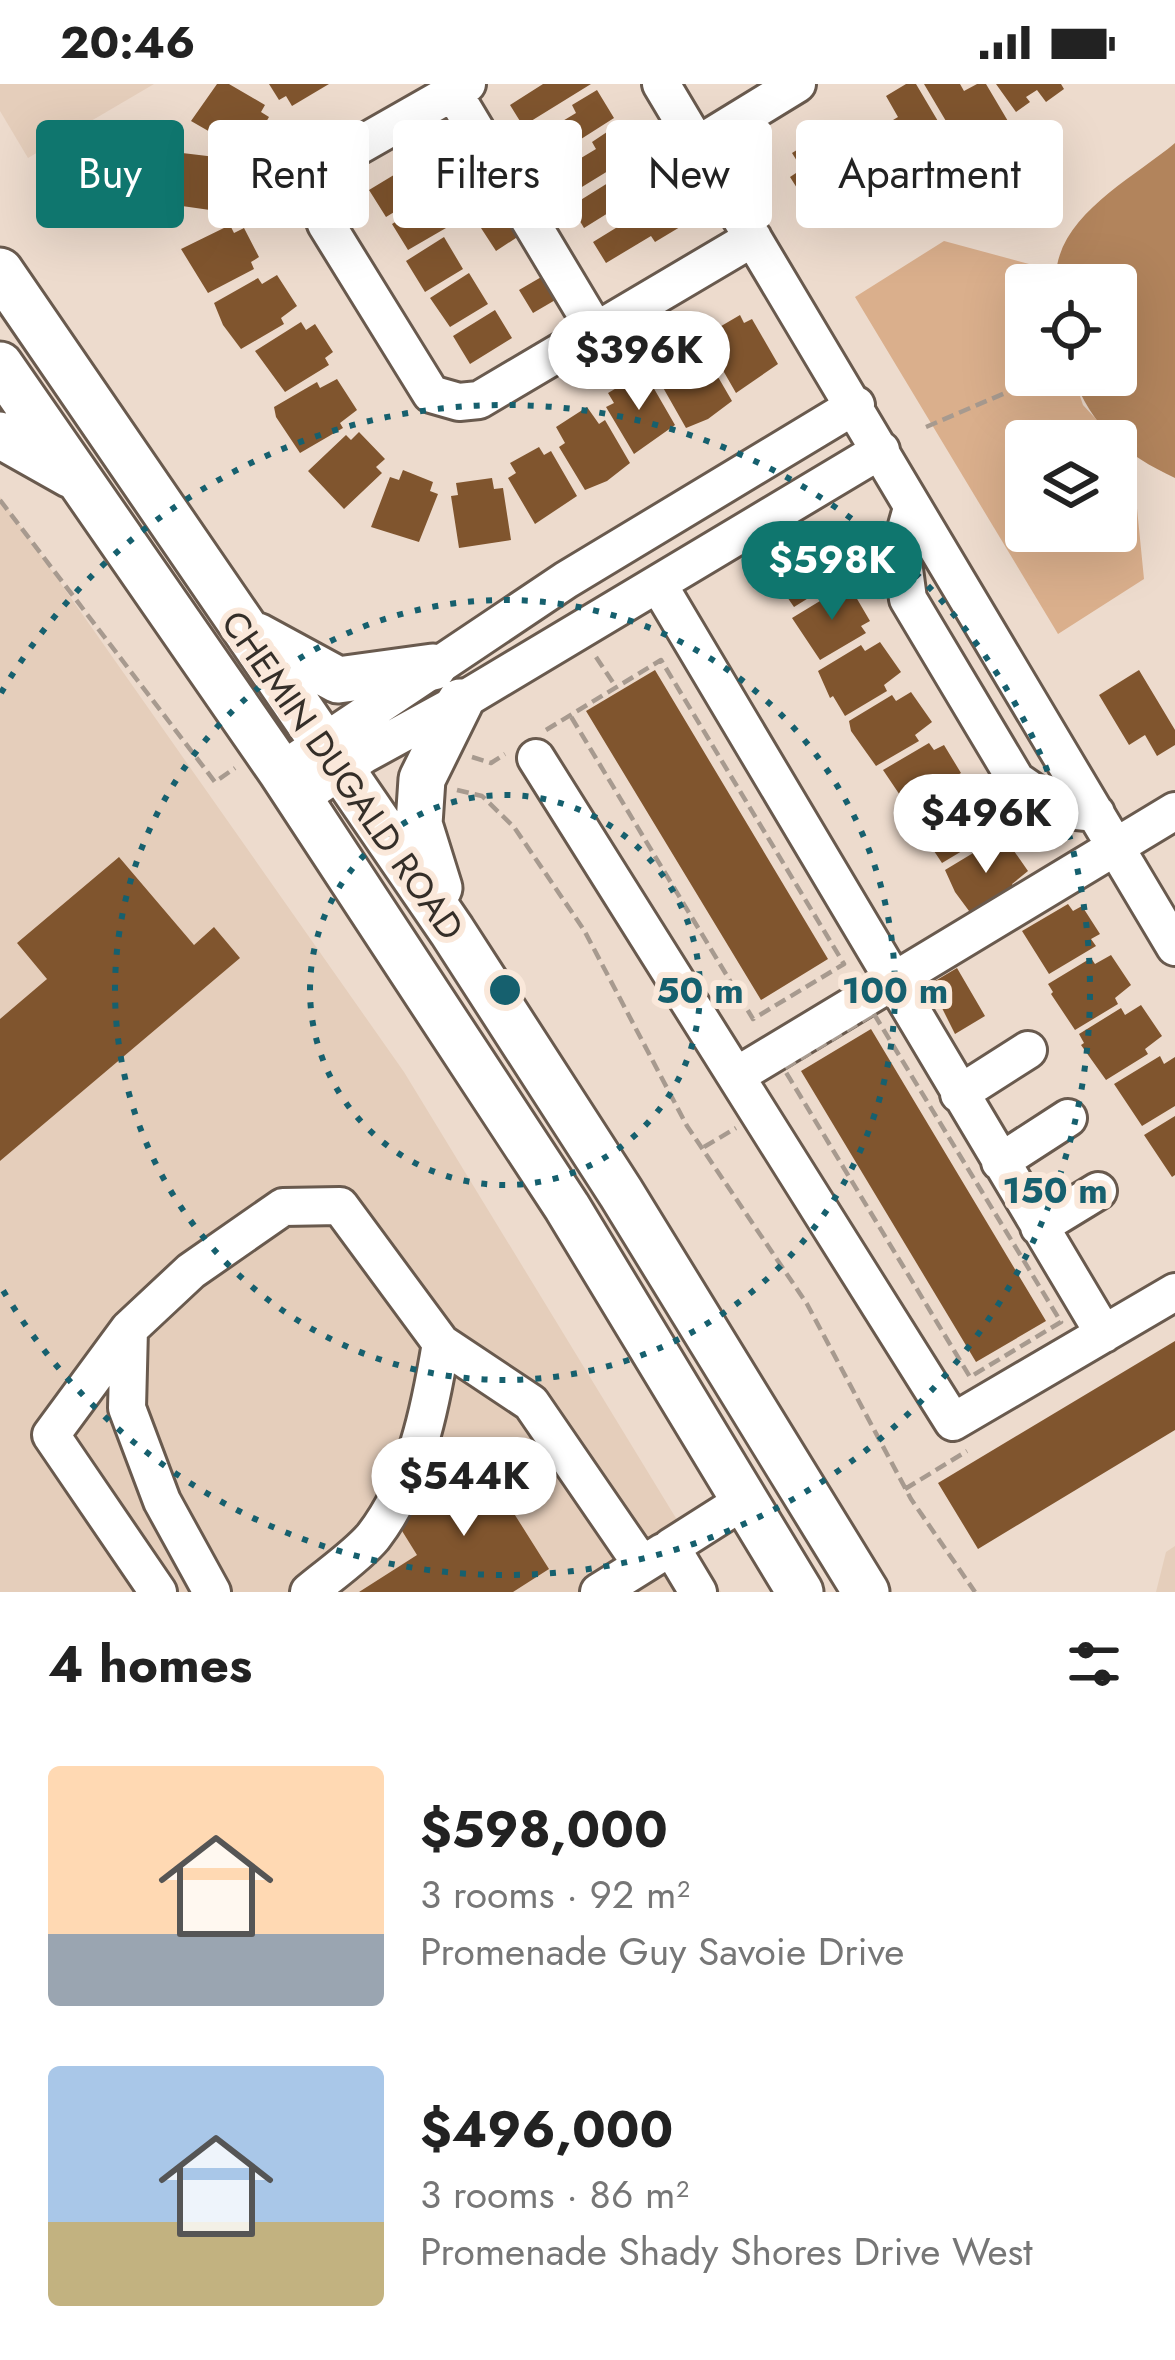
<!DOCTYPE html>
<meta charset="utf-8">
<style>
body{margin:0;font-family:Jost,sans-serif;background:#f2f2f2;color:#222;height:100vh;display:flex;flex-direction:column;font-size:45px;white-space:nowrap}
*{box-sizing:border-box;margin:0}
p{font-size:39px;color:#767676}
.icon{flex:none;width:66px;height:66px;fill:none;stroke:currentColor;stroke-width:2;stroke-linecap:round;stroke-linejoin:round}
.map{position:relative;height:1508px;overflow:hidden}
.panel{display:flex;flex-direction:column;background:#fff;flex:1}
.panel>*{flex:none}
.top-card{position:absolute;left:36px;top:36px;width:1104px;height:108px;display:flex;gap:24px}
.tools{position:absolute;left:1005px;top:180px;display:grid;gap:24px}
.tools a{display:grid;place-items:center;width:132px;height:132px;border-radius:12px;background:#fff;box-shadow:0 12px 48px #0002;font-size:60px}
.price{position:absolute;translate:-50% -102px;padding:0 27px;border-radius:42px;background:#fff;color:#222;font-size:39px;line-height:78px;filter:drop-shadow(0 3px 6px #0008)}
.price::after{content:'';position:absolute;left:50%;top:72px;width:36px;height:27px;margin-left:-18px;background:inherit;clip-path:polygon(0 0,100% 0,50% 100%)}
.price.on{background:#0f766e;color:#fff}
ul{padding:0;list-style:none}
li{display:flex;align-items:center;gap:36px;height:300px;padding:0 48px}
li span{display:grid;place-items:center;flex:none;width:336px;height:240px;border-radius:12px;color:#555}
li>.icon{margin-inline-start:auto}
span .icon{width:144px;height:144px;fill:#fffc;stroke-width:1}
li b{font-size:51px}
h2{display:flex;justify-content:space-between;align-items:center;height:144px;padding:0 48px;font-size:51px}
.tag{padding:0 42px;border-radius:12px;background:#fff;box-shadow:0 12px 48px #0002;font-size:42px;line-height:108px}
.tag.on{background:#0f766e;color:#fff}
.status{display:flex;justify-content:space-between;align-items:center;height:84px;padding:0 60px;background:#fff;direction:ltr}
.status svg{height:33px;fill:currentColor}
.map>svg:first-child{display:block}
</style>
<div class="status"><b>20:46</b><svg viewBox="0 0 49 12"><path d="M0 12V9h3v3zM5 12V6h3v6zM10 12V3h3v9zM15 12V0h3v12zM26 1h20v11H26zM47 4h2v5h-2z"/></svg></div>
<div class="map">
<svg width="1175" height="1508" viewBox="0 0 1175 1508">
<rect width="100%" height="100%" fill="#eddbcd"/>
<!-- built -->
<path fill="#e5cebb" d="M0,0H154L28,74L0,27Z
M0,413L404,988L721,1508H0Z
M1175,1462V1508H1156L1166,1468Z"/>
<!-- green -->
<path fill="#daaf8c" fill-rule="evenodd" d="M944,157L1055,187L1056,201H1026V291H1073L1083,321L1132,374L1144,495L1058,550L855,213ZM1026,357H1116V447H1026Z"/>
<!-- water -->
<path fill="#b2845c" d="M1175,59V394C1126,371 1091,343 1073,291H1116V201H1056C1051,135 1131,96 1175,59Z"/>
<!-- building -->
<path fill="#80552e" d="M217,0H229L265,21L261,28L269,33L252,62L243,56L238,64L191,37Z
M269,0H329L292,22L286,12L279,16Z
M543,0H591L523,42L510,21Z
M906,0H916L958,71L940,82L936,76L925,83L928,89L914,98L885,50L892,46L888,39L898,33L886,12Z
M924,0H960L964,7L977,0H986L1015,49L969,76Z
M996,0H1061L1064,5L1046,18L1037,6L1026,13L1030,18L1016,28Z
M597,6L614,34L545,78L531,56L576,29L572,21Z
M847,36L859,56L877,49L903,93L896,97L901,104L868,124L823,51Z
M616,42L634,71L564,114L551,92L596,65L592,58Z
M816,54L849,110L814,131L790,93L802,85L792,69Z
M463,58L477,80L454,94L440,72Z
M174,68L224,74L223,81L241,83L239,120H218L217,127L168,120L170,77Z
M640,79L658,107L633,123L629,116L584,144L571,122Z
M407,83L424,110L386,133L369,106Z
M478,83L492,106L467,121L453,98Z
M663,115L680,143L655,158L651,152L606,179L593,158Z
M429,117L446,144L408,166L392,140Z
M505,129L519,152L496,167L481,144Z
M230,141L234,149L244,144L259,173L251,178L254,185L208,209L181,165Z
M444,153L463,185L425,208L406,177Z
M469,189L488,220L450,243L430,214Z
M277,191L297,222L281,234L284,240L241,265L223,241L214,219L258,194L262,200Z
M543,192L557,215L533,229L519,206Z
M495,226L512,254L470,280L453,252Z
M740,231L744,239L752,235L778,280L736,309L709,262L717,258L711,248Z
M301,238L306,246L315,240L333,268L325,274L329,281L285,308L255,267Z
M689,260L701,277L707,274L732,317L708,335L686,344L661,300L667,297L658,281Z
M637,292L642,301L649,296L675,341L634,370L606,323L614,319L608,309Z
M337,295L357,326L340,339L343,344L300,369L276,333L274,323L317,298L320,304Z
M587,323L599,340L605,336L630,379L607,397L585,406L559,363L565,359L556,343Z
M359,348L385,375L376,383L382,389L344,425L308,387L346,351L351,356Z
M539,363L544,371L551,367L577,412L535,440L508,394L516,389L510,379Z
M403,386L433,398L430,407L438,410L419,458L371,443L390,393L399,396Z
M492,394L494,405L503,404L511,456L459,464L451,412L458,411L456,399Z
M811,453L816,461L826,455L843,483L835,488L839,495L794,523L765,481Z
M838,506L843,514L853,508L870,537L861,542L866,549L820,576L792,534Z
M880,558L901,588L884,601L887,607L845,632L833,612L830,614L818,587L861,561L865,567Z
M655,586L828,875L761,916L586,627Z
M1139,586L1175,646V661L1157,672L1145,651L1129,661L1099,611Z
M911,608L932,638L915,651L919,657L876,682L851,647L849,637L892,611L896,617Z
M929,659L934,666L944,661L961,689L953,694L957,701L912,729L883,686Z
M960,709L964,717L974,711L991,740L983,745L987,752L942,779L914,737Z
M1007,757L1028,787L1012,800L1015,806L972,831L955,808L945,786L988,760L992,766Z
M119,773L194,861L214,843L240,874L0,1077V935L47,895L17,859Z
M1068,820L1073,827L1082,822L1100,850L1091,855L1096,862L1049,890L1022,847Z
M1111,871L1131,901L1115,914L1118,920L1075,946L1051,910L1053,908L1048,900L1091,874L1095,880Z
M957,884L985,932L955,950L930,900Z
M1141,921L1162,952L1145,965L1148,970L1106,996L1081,961L1084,959L1079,950L1121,924L1125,931Z
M871,945L1046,1237L976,1278L801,987Z
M1160,972L1164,980L1175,973V1022L1142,1042L1114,1000Z
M1175,1032V1091L1172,1093L1144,1051Z
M1175,1257V1346L978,1465L938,1399Z
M474,1366L549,1485L513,1508H359L417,1471L394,1434L439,1405L431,1393Z"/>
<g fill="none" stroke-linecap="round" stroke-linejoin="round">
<!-- minor casing -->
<g stroke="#695a4e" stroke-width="42">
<path id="minor" d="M467,0L346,69L312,103L326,140L431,310L459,318L479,316L753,154
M661,0L1175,863
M453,8L596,247
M699,60L797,0
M912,424L901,463L908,515L1016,696L1058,725L1096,729
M658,500L1104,1250
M536,674L953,1338L1175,1208
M281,687L566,496L856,321
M299,715L365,670L460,618L881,366
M736,992L1175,727
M959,1010L1028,966
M1000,1078L1068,1034
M1039,1143L1098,1107
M129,1245L51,1351L158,1508
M212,1508L162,1417L127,1324L129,1245L191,1187L283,1123L340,1122L441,1259L531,1319L642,1481
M309,1508C329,1491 356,1473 373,1453C416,1397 430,1326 441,1259
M599,1508L663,1468
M698,1508L671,1463L745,1416"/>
</g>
<!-- major casing -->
<g stroke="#695a4e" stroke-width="51">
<path id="major" d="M0,187L452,847L621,1109L866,1508
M0,281L281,687L567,1123L800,1508
M0,351L71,391
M257,552L338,596L433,583
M439,804L419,740L422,695L460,618"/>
</g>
<!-- path -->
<path stroke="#a79a8f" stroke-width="4.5" stroke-dasharray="12 6" stroke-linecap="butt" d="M926,343L1047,291
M0,416L215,698L235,684
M596,573L616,603
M546,646L661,576L844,880L753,935L570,631
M472,673L491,679L505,670
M457,706L482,712L514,743L584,846L687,1042L807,1220L911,1415L975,1508
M874,930L1061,1238L970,1293L784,985Z
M704,1063L736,1044
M905,1405L967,1367"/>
<!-- minor -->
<use href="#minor" stroke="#fff" stroke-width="36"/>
<!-- major -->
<use href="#major" stroke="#fff" stroke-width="45"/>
</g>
<!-- distance rings -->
<g fill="none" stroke="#16606e" stroke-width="6" stroke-dasharray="6 12">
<circle cx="505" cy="906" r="195"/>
<circle cx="505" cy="906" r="390"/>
<path d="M1 609A585 585 0 1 1 1 1203"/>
</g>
<g text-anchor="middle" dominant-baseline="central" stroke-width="12" stroke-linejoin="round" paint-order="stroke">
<!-- street labels -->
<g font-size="36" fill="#342e28" stroke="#fae8da">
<text transform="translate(343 691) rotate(55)">CHEMIN DUGALD ROAD</text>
</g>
</g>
<circle cx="505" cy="906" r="18" fill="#16606e" stroke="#fae8da" stroke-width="6"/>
<g font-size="36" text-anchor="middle" font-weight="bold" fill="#16606e" stroke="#fae8da" stroke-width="12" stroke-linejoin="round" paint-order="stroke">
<text x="700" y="919">50 m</text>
<text x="895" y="919">100 m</text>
<text x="1055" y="1119">150 m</text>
</g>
</svg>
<div class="tools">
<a><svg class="icon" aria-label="locate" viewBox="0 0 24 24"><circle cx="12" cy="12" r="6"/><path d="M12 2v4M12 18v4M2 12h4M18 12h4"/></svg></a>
<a><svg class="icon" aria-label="layers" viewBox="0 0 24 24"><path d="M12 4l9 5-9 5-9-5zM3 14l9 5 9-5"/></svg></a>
</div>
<b class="price" style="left:639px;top:329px">$396K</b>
<b class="price on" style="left:832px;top:539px">$598K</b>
<b class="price" style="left:986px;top:792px">$496K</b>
<b class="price" style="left:464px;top:1455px">$544K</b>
<div class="top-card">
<a class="tag on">Buy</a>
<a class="tag">Rent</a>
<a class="tag">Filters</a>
<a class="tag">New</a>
<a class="tag">Apartment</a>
</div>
</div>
<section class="panel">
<h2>4 homes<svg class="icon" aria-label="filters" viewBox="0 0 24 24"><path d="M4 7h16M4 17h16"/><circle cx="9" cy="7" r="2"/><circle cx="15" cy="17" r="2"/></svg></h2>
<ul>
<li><span style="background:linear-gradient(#ffd9b3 70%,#9aa5b1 0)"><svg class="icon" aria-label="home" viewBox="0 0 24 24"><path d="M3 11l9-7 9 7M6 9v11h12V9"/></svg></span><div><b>$598,000</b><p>3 rooms · 92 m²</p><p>Promenade Guy Savoie Drive</p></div></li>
<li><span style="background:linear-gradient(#a9c7e8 65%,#c2b280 0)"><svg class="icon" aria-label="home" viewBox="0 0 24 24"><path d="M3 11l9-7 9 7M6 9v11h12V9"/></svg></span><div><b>$496,000</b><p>3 rooms · 86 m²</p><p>Promenade Shady Shores Drive West</p></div></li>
</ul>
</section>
